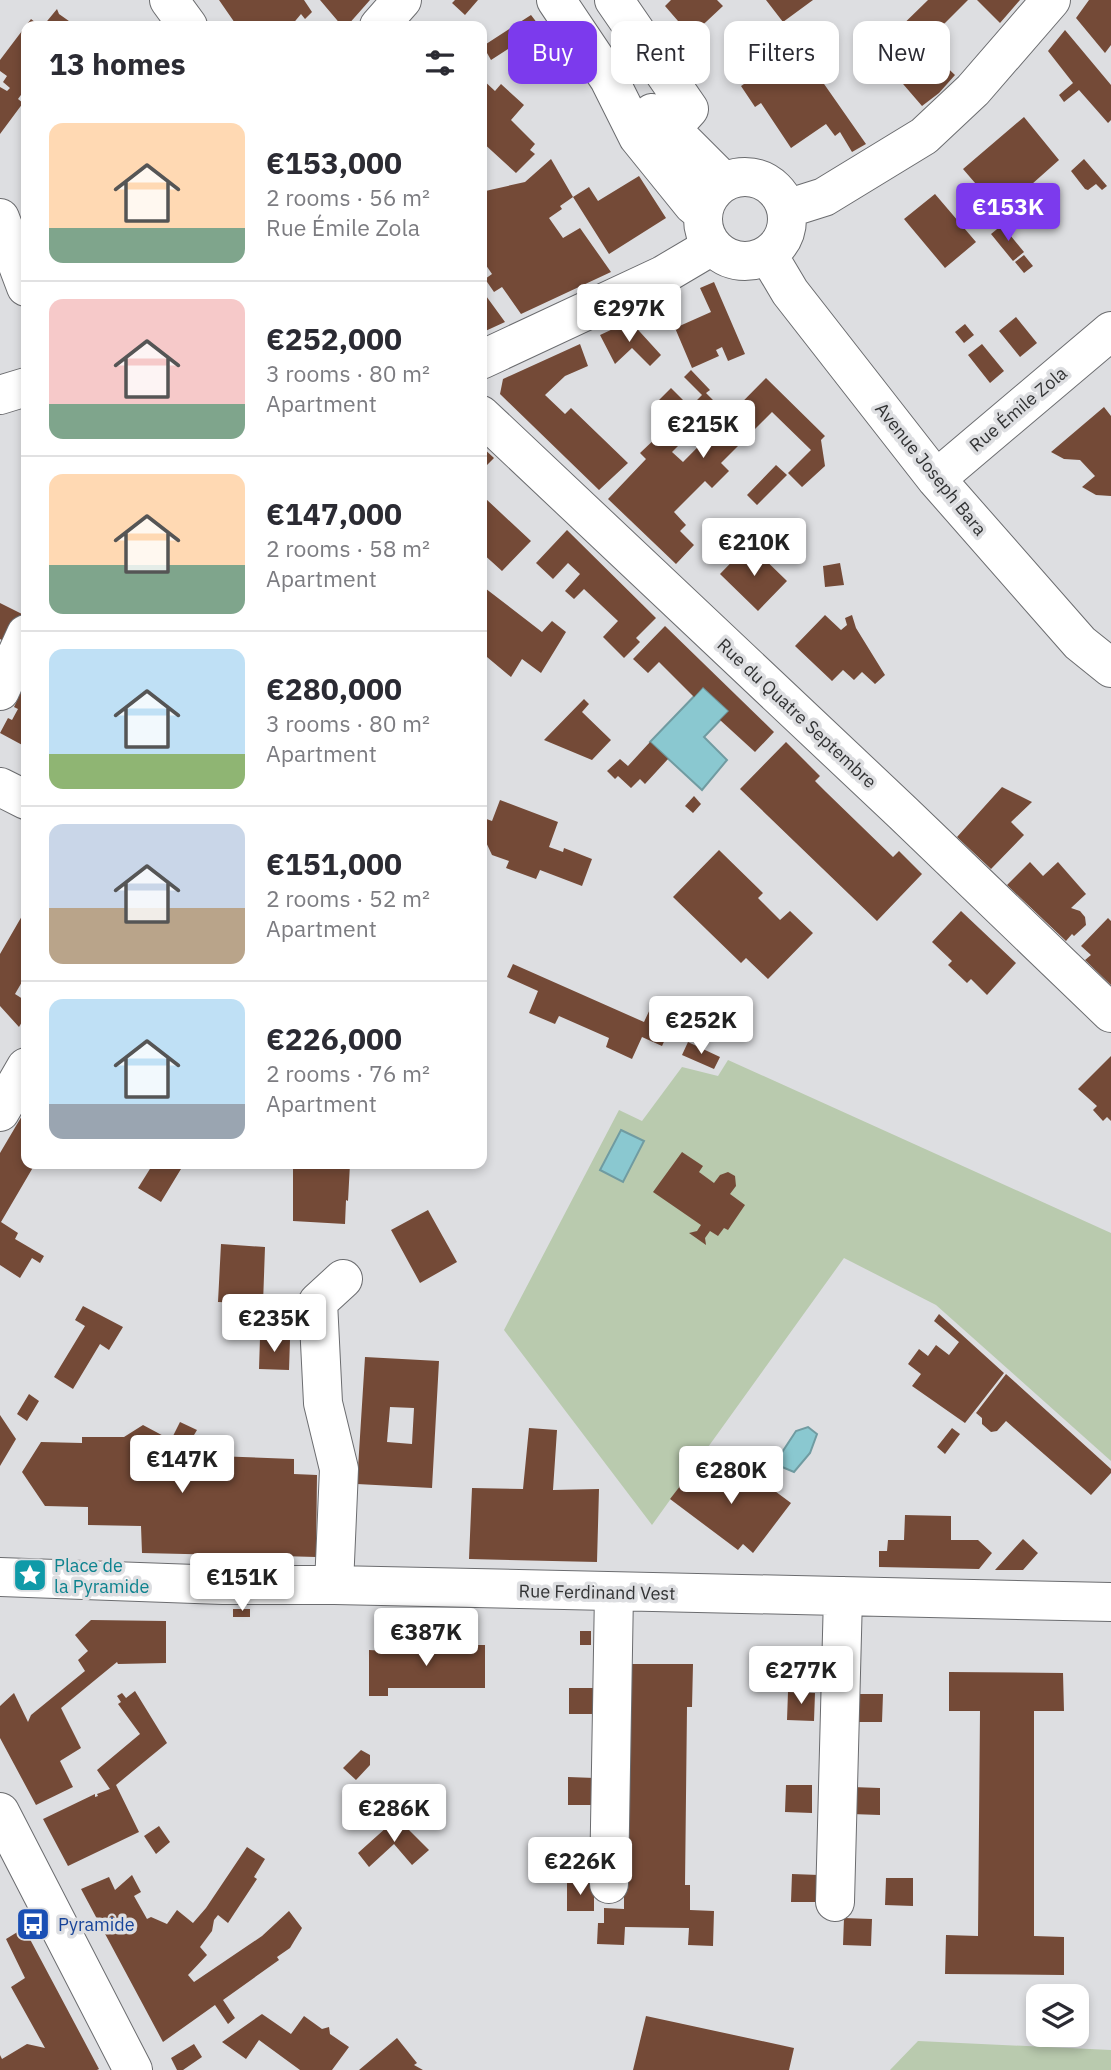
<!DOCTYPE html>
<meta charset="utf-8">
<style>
body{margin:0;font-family:"IBM Plex Sans",sans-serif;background:#f7f7f7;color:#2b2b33;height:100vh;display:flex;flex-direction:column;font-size:26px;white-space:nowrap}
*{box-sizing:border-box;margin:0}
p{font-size:23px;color:#7c7c81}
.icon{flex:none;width:38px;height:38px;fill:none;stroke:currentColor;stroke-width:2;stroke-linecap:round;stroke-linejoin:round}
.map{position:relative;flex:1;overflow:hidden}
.drawer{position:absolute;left:21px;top:21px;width:466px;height:1148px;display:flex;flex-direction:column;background:#fff;border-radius:14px;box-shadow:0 4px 10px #0003}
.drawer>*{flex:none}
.banner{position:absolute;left:508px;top:21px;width:497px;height:63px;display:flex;gap:14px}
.fabs{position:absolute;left:1026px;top:1984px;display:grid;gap:14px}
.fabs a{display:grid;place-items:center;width:63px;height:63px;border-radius:14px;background:#fff;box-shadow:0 4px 10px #0003;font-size:35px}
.price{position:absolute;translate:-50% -60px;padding:0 16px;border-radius:7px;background:#fff;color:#222;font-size:23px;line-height:46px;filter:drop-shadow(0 2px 4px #0008)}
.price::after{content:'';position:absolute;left:50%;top:42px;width:21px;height:16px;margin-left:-10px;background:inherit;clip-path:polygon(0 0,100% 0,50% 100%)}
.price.current{background:#7c3aed;color:#fff}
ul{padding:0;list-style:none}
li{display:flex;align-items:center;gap:21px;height:175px;padding:0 28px}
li+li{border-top:2px solid #e1e1e2}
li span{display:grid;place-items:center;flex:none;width:196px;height:140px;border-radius:14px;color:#555}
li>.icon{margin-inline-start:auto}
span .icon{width:84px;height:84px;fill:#fffc;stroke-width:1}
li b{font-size:30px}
h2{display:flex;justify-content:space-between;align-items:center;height:84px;padding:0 28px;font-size:30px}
.chip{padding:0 24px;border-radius:14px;background:#fff;box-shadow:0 4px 10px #0003;font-size:24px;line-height:63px}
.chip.current{background:#7c3aed;color:#fff}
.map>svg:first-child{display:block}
</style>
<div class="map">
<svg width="1111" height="2070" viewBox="0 0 1111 2070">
<rect width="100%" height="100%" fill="#dddee1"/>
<!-- green -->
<path fill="#b9caae" d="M728,1060L1111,1233V1461L936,1305L844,1258L652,1525L504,1330L619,1110L642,1121L682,1067L718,1076Z
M918,2041L1111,2050V2070H890Z"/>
<!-- water -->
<path fill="#8ac8d0" stroke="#709ba1" stroke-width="2" d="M703,687L729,711L704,737L727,760L702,790L650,742Z
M621,1130L644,1141L623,1182L600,1170Z
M808,1427L817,1434L810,1453L794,1472L782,1467L779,1457L796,1431Z"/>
<!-- building -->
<path fill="#744a37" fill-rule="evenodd" d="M219,0H304L312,12L305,19L301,14L291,26H237Z
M320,0H370L347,26H342Z
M455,0H478L465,15L452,3Z
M671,0H717L723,6L691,36L665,6Z
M766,0H813L783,22Z
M928,0H968L923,45L955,75L939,93L922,106L891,70L905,59L887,40Z
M977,0H1020L1000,23Z
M1089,0H1111V45L1105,53L1076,18Z
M57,9L59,14L76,26H43Z
M531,15L541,28L491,60L483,46Z
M31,19L40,26H26V88L18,99L23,103L0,134V87L7,91L10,88L3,82L7,76L0,71V60Z
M1065,30L1111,85V120L1108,123L1079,90L1064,102L1059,95L1073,83L1048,51Z
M781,59L798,83L815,71L866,144L852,152L840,132L835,136L826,124L791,148L761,103L755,107L741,86Z
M481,78L495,91L501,84L524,105L511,120L535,144L530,150L535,154L516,173L481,141Z
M1024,117L1059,160L1014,200L1012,197L1003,206L994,205L963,169Z
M551,159L573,197L560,206L562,209L549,218L563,238L580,228L611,272L521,314L502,287L494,292L485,279L492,274L481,258V217L485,215L481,210V192L525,182Z
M1084,159L1107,186L1102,190L1096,184L1088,190L1085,189L1071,171Z
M639,176L666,218L609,254L573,197L589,187L598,201Z
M935,194L976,242L945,268L904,219Z
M1002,225L1024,252L1013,261L991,234Z
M1024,255L1033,266L1024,273L1015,262Z
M714,282L745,354L728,361L722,347L716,350L719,356L692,368L675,328L711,312L700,288Z
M481,289L505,322L481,333Z
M1016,317L1037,343L1020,357L999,331Z
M630,321L661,355L650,366L632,348L615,364L600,335Z
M965,324L974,335L964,343L955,332Z
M580,344L588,366L565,376L545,395L565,414L571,408L628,463L599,490L500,394L503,379Z
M982,344L1004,371L990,383L968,355Z
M691,370L710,390L706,393L716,403L708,411L711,413L672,452L683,462L766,378L825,436L821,440L825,466L802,487L788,473L811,450L772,412L721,463L729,471L712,488L705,481L674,512L686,525L680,531L694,545L676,564L608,499L646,459L640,453L677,418L659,400L671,388L690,407L702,395L684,377Z
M1104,407L1111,416V496L1096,495L1082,487L1095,476L1080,460L1064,459L1051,452Z
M481,446L494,458L481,471Z
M776,465L787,475L757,505L747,495Z
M486,499L531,541L502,571L481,552V503Z
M567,530L656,618L636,638L640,642L624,658L603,637L618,621L584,589L574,599L565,591L580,574L568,563L553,579L536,563Z
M749,544L787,581L758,611L720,574Z
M840,563L844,585L825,587L823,566Z
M481,585L542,632L552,621L566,632L541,673L522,659L511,677L481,652V645L487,638L481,633Z
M0,603L26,616L12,646L0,639Z
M825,615L841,630L847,625L845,618L852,615L856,628L885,675L875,684L862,672L854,680L843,670L832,681L795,646Z
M665,626L774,732L755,752L720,720L729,711L703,687L694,697L659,662L648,673L633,659Z
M26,682V747L0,733L8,718L12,720L18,709L14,707Z
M584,699L589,704L582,712L611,740L592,760L544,740Z
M650,742L668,759L645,784L640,779L631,788L618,776L615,779L607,771L620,759L628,766Z
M786,742L820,776L815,781L826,792L893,857L899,851L922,874L877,921L740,789Z
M1002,787L1032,802L1011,822L1024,835L991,869L957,837Z
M694,796L701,804L693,813L685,806Z
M500,800L558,822L549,847L563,852L564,848L592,859L582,886L540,870L536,879L506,868L509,861L492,855L484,838L481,837V817L492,821Z
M719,850L763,893L758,898L780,920L790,911L813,933L768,979L746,958L741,963L673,897Z
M1030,862L1043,876L1058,862L1086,894L1071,908L1080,911L1085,917L1086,925L1074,936L1072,934L1066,941L1007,885Z
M26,909V975L15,994L26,1001V1015L19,1027L0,1006V954Z
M961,911L1016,963L987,995L971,979L967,983L948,965L952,961L932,942Z
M1108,918L1111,921V985L1085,960L1091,955L1081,946Z
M513,964L644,1022L651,1007L675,1018L662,1046L642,1037L632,1059L606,1047L609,1038L559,1016L555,1024L529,1013L538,991L507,977Z
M688,1042L720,1057L714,1069L682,1055Z
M1111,1056V1121L1107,1117L1103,1121L1093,1110L1097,1106L1078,1089Z
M26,1109V1164H35L1,1222L18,1233L15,1239L44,1256L40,1263L32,1258L20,1278L0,1265V1153Z
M682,1152L703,1166L699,1172L714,1183L720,1175L728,1172L735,1176L736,1186L730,1194L745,1205L728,1230L724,1228L718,1236L710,1231L705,1238L706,1245L689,1233L697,1231L701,1225L653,1192Z
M153,1164H184L161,1202L138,1188Z
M293,1164H350L348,1201L346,1200L345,1224L293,1221Z
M428,1210L457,1262L420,1283L391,1230Z
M221,1244L265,1247L263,1304L218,1302Z
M83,1306L123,1327L109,1350L100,1344L73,1389L54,1377L85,1326L75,1320Z
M939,1314L1004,1373L965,1423L912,1386L921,1374L908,1364L919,1349L928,1356L936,1345L949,1355L959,1342L934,1321Z
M260,1338L290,1340L289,1370L259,1369Z
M365,1357L439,1361L432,1488L357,1484ZM390,1407L414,1408L412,1444L387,1442Z
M1006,1374L1111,1469V1473L1091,1495L1006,1421L997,1431L991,1432L982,1424V1418L976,1413Z
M29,1394L39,1401L27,1421L17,1414Z
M0,1415L16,1439L0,1466Z
M180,1422L197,1430L188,1445H168L162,1458L171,1475H175L177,1458L215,1461V1456L294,1459V1474L317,1475L316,1557L245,1555V1561H228V1555L142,1553L141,1526L88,1525V1507L45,1506L22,1472L41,1442L82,1443V1437H124L143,1425L171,1440Z
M529,1428L557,1430L553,1490L599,1489L597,1562L469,1559L472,1488L523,1489Z
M952,1428L960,1434L945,1454L937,1447Z
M701,1459L740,1491L752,1474L791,1503L753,1553L743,1544L738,1550L670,1499Z
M905,1515L951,1516V1540H978L992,1553L979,1569L879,1567V1551H887L888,1540H904Z
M1023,1539L1038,1553L1023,1570H995Z
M233,1609H250V1617H233Z
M91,1620L166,1621V1663L118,1664L117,1662L61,1708L81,1748L60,1761L73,1787L36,1805L0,1738V1706L14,1693L28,1722L31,1715L85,1671L78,1660L88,1651L75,1635Z
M580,1631H591V1645H580Z
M387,1645H485V1688H388V1696H369V1650L387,1651Z
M627,1664H693L692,1707H687L685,1885H690V1910L714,1911L713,1946L688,1945L689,1928L625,1927L624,1945L597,1944L598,1923H604V1908L624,1909V1884H628L631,1706Z
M949,1672L1063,1673L1064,1711H1034V1936L1064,1937V1975L945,1974L946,1935L978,1936L980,1711H949Z
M569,1688H596V1714H569Z
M135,1691L167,1743L116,1785L139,1832L68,1866L43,1819L95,1794V1797L98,1796L97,1794L110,1789L97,1770L140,1734L118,1704L121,1702L117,1696L122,1693L126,1698Z
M788,1692L815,1693L814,1721L787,1720Z
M855,1694H883L882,1722H854Z
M361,1750L370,1755V1765L356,1780L343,1768Z
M568,1777L595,1778V1805H568Z
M786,1785H812V1813L785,1812Z
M852,1787L880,1788V1815L851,1814Z
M397,1818L429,1850L412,1865L394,1844L369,1867L358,1853Z
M159,1826L170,1842L156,1854L144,1836Z
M247,1847L265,1859L254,1877L257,1879L228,1923L218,1915L214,1920L212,1931L200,1947L207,1955L188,1975L194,1982L262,1936L289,1911L302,1928L290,1948L277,1957L279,1960L223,2000L235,2018L228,2024L215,2005L163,2042L81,1889L109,1877L115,1890L132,1875L141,1892L134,1896L147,1919L151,1917L167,1924L177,1910L193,1923L206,1908Z
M792,1874L819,1875L818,1902H791Z
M886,1878H913V1906L885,1905Z
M567,1883H594V1911H567Z
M844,1918L872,1919L871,1946L843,1945Z
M24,1928L99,2069L97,2070H0V2055L2,2059L27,2044L45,2048L11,1987L25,1978L6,1939Z
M262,2014L291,2034L304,2016L322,2029L329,2027L330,2034L349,2047L332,2070H300L259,2040L246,2059L222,2042Z
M646,2016L794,2048L789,2070H633Z
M397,2038L417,2063L414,2065L423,2070H359Z
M194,2044L202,2057L183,2070H177L171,2058Z"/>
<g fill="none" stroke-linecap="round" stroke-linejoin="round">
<!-- minor casing -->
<g stroke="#6b6c6f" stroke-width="40">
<path id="minor" d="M169,0L188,26
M556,0L609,79L638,137L693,205L703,213
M614,0L689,109L671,129
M379,26L402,0
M652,113L671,129L724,182
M703 219a42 42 0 1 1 84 0a42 42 0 1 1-84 0Z
M786,209L824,197L924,136L973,90L1051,0
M0,218L26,287
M768,255L790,292L936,479L1080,643L1111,668
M481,360L663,275L712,246
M0,395L26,387
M481,415L903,813L1111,1013
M936,479L1111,331
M0,691L26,634
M0,787L26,800
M0,1112L26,1067
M0,1577L223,1585H334L1111,1602
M334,1585L339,1469L323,1403L318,1302L343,1279
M609,1884L614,1592
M835,1902L843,1596"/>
</g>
<!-- major casing -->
<g stroke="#6b6c6f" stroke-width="40">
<path id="major" d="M0,1812L133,2070"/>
</g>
<!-- minor -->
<use href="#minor" stroke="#fff" stroke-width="38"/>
<!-- major -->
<use href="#major" stroke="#fff" stroke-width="38"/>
</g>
<!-- icons -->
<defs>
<g id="sight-square" transform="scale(1.75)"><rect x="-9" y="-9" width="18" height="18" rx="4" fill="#0f9aa8" stroke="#dddee1"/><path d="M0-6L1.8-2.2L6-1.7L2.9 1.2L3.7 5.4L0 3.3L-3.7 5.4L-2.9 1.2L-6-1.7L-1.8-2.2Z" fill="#fff"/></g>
<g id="bus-square" transform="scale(1.75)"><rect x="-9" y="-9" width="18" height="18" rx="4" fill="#1a4fb4" stroke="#dddee1"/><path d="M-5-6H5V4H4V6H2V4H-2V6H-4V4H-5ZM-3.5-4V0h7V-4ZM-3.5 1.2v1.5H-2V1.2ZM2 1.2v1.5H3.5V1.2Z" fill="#fff"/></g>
</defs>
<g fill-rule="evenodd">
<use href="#sight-square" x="30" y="1575"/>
<use href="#bus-square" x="33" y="1924"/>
</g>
<g text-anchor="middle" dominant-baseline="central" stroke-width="7" stroke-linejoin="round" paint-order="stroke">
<!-- street labels -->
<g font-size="18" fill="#323334" stroke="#dddee1">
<text transform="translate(1018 409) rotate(-40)">Rue Émile Zola</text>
<text transform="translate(931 469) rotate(51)">Avenue Joseph Bara</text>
<text transform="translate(797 713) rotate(43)">Rue du Quatre Septembre</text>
<text transform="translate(597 1592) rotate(1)">Rue Ferdinand Vest</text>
</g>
<!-- culture labels -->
<g font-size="18" fill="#0d838f" stroke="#dddee1" text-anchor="start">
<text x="54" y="1565">Place de<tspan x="54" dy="21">la Pyramide</tspan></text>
</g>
<!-- transit labels -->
<g font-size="18" fill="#164399" stroke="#dddee1" text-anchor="start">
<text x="58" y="1924">Pyramide</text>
</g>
</g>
</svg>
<div class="fabs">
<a><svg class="icon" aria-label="layers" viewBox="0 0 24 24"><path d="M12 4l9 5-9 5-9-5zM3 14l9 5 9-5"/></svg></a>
</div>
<b class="price current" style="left:1008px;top:243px">€153K</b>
<b class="price" style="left:629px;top:344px">€297K</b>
<b class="price" style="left:703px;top:460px">€215K</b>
<b class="price" style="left:754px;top:578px">€210K</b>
<b class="price" style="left:701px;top:1056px">€252K</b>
<b class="price" style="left:274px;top:1354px">€235K</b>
<b class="price" style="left:182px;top:1495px">€147K</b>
<b class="price" style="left:731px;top:1506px">€280K</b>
<b class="price" style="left:242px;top:1613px">€151K</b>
<b class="price" style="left:426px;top:1668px">€387K</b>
<b class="price" style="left:801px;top:1706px">€277K</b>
<b class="price" style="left:394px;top:1844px">€286K</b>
<b class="price" style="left:580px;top:1897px">€226K</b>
<div class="banner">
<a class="chip current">Buy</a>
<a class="chip">Rent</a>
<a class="chip">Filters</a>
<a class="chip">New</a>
</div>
<section class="drawer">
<h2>13 homes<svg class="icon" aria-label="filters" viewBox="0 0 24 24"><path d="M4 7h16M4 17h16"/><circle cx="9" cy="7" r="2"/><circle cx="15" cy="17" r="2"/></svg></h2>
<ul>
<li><span style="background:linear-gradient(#ffd9b3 75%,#7fa58c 0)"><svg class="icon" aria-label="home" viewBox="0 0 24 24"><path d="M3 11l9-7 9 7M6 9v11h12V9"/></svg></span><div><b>€153,000</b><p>2 rooms · 56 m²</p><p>Rue Émile Zola</p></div></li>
<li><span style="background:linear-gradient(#f6c9c9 75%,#7fa58c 0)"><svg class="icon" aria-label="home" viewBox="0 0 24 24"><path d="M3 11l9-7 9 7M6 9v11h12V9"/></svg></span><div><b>€252,000</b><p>3 rooms · 80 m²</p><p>Apartment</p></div></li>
<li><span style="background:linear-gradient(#ffd9b3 65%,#7fa58c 0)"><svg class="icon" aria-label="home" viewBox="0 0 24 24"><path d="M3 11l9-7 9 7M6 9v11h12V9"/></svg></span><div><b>€147,000</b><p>2 rooms · 58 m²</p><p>Apartment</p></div></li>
<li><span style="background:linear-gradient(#bfe0f5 75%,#8fb573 0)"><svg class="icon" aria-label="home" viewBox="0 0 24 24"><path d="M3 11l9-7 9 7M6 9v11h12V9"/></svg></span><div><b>€280,000</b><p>3 rooms · 80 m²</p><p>Apartment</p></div></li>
<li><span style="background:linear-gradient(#c9d6e8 60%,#b9a48a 0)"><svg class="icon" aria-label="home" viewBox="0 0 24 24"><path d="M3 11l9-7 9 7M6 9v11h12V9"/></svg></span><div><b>€151,000</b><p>2 rooms · 52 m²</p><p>Apartment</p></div></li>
<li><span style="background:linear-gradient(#bfe0f5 75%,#9aa5b1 0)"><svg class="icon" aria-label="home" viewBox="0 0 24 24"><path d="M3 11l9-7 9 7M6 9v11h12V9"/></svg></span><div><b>€226,000</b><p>2 rooms · 76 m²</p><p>Apartment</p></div></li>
</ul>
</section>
</div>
